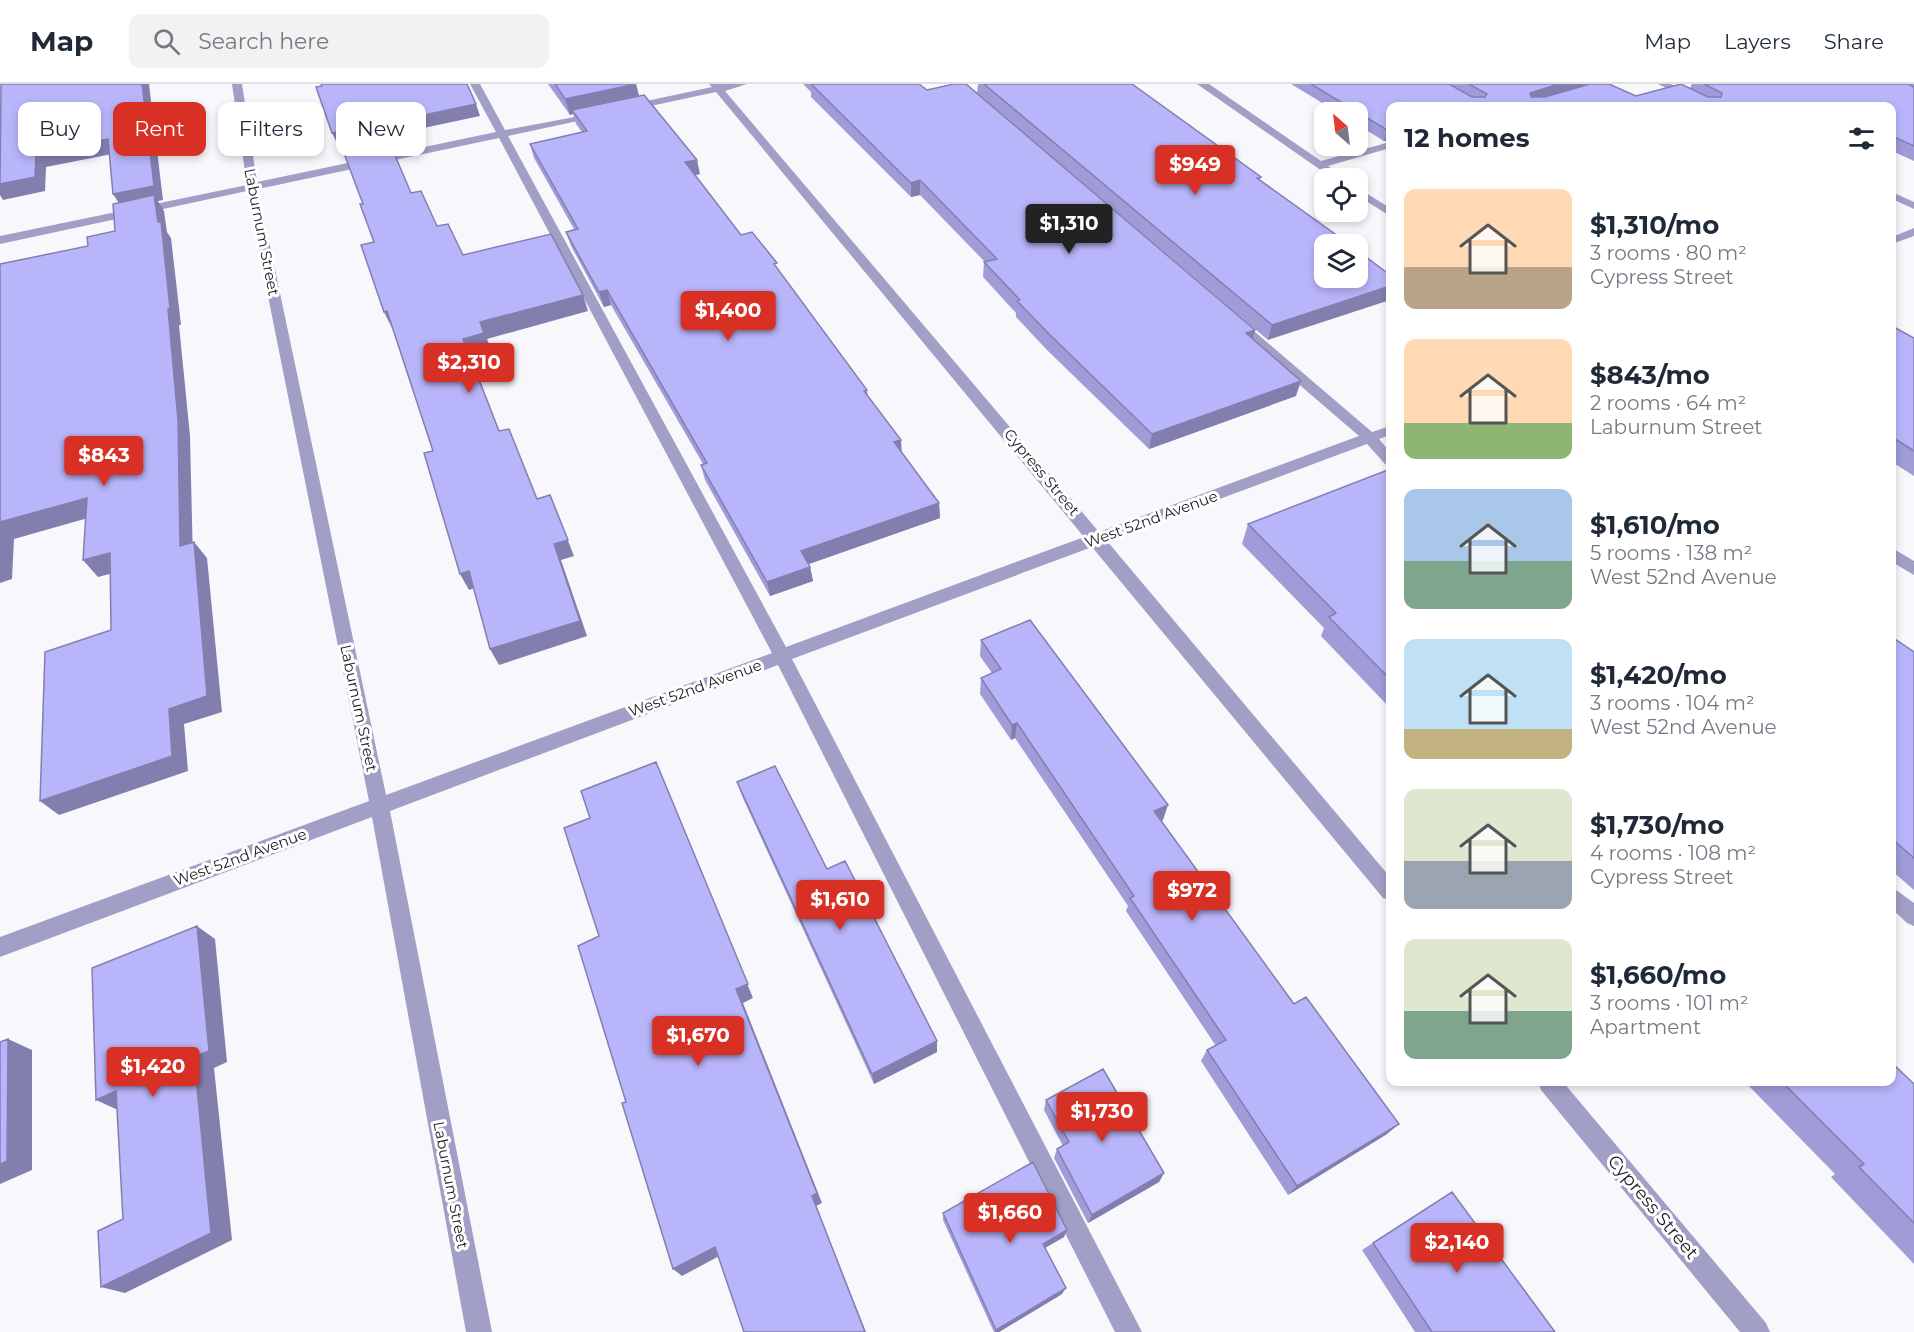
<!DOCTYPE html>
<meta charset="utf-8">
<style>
body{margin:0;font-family:Montserrat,sans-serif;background:#f2f2f3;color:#1f2937;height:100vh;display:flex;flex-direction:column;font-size:22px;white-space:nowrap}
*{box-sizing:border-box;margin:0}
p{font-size:20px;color:#747a83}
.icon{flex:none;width:33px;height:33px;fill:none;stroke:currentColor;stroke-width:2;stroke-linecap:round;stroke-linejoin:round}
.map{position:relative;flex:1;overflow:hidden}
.sheet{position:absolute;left:1386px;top:18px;width:510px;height:984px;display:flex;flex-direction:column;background:#fff;border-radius:12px;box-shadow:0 3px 9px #0003}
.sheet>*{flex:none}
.banner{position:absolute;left:18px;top:18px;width:570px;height:54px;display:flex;gap:12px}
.needle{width:39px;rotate:332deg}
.buttons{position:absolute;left:1314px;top:18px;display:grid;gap:12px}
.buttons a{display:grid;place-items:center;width:54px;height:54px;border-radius:12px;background:#fff;box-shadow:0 3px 9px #0003;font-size:30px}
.price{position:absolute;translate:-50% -51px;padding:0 14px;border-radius:6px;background:#d93025;color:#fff;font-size:20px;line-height:39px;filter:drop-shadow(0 2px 3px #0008)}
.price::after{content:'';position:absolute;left:50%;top:36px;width:18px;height:14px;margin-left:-9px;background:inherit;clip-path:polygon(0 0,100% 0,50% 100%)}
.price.current{background:#222;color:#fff}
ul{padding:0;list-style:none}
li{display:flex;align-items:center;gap:18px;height:150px;padding:0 18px}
li span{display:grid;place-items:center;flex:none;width:168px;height:120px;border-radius:12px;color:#555}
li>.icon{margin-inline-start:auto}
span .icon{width:72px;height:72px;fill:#fffc;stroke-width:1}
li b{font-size:26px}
h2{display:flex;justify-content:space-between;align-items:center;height:72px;padding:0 18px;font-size:26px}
.pill{padding:0 21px;border-radius:12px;background:#fff;box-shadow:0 3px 9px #0003;font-size:21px;line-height:54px}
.pill.current{background:#d93025;color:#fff}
header{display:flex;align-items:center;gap:36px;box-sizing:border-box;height:84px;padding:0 30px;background:#fff;border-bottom:2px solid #e0e1e3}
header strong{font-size:28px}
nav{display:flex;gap:33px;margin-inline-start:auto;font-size:21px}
.search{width:420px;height:54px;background:#f2f2f3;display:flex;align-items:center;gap:15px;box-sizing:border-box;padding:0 21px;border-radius:12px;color:#747a83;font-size:22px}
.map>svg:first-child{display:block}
</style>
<header>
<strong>Map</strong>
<div class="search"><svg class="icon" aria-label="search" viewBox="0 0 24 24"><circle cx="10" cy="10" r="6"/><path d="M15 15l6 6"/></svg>Search here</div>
<nav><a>Map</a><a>Layers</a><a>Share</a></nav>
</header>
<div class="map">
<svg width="1914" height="1248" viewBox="0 0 1914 1248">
<rect width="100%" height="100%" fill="#f7f7fc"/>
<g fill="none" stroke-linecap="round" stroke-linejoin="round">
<!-- minor -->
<path fill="#a19fc5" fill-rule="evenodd" d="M232,0H242L257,98L496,48L470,0H480L505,46L601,28V32L508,52L786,563L1084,453L716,8L627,27L623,26V22L712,3L709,0H747L725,7L1099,448L1359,352L1230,241V235H1240L1372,348L1390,342V351L1379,355L1390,368V382L1385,380L1367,360L1107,457L1390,793V816L1383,814L1092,463L792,575L1142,1248H1115L778,581L390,727L492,1248H466L372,733L0,873V853L369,717L247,107L0,160V152L247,101ZM499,54L772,569L386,711L258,105Z
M1197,0H1209L1321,77L1390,58V64L1328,82L1345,94H1332Z
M1658,0H1671L1715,22H1703Z
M1358,104L1390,124V132L1358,112Z
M1892,108L1914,118V125L1892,115Z
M1914,144V152L1892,160V153Z
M1892,464L1914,477V491L1892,478Z
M1892,803L1914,819V842L1907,839L1892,825Z
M1538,998H1563L1766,1239L1770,1248H1740L1541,1006Z"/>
</g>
<!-- wall -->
<path fill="#9f9cd7" d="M548,0H636L639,12L700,90L695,91L741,151L777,184L867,306L868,313L901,356V368L939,419L940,434L809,480L810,483L813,497L770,512L705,396L701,381L703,380L611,221L604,223L571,162L566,148L574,145L534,74L530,60L582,48L576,40L573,30L570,31Z
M803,0H919L1255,246L1253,256L1296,312L1149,365L1047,266L1016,233V229L983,193L984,178H985L920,111L911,113L811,13V8Z
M978,0H1132L1261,93L1260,96L1349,160L1268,256L977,9Z
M1291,0H1586L1585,2L1636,12L1690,4L1692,0H1914V77L1892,67V22H1390V56L1384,57L1358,41V28H1337Z
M1892,242L1914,254V392L1892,378Z
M1390,385V624L1321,552L1324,544L1242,460L1248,440Z
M1892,553L1914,568V806L1892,787Z
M981,556L1163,736L1161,737L1387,1050L1288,1111L1201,977L1207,966L1216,962L1126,827L1128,822L1015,654L1011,656L980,610L981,594L992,589L980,572Z
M737,698L827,785L937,957V968L874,1000L742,712Z
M1745,998H1892L1914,1000V1180L1831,1093L1835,1090Z
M1046,1016L1164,1089L1159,1098L1088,1139L1054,1074L1057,1065L1063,1062L1044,1026Z
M1452,1108L1555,1248H1415L1362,1166Z
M943,1129L1064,1153L1045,1164L1062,1210L999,1248H994L943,1136Z"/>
<!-- shaded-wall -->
<path fill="#827faf" d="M142,0H149L163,116L158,117L164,127L167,148L171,154L181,241H179L190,352L193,478L180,462L122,124L113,110Z
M636,0L640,16L572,26L573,30L570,31L565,15Z
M1559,0H1586L1585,2L1525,20L1530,9Z
M476,20L480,32L386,52L382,40Z
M1387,46H1390V56L1384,57Z
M336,48L341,60L338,61L332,49Z
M108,55L117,69L46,83L45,107L3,116L0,111V100L36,69Z
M389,56L394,68L348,78L343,66Z
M697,76L700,90L688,93L685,78Z
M920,96V111L911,113V99Z
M1390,202V216L1268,256L1272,241Z
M607,206L611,221L604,223L599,208Z
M583,211L588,227L487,255L491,265L470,271L506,364L463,255L480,238Z
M387,227L392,244L384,228Z
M1255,246L1251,262L1246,249Z
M1301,297L1296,312L1149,365L1152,350Z
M901,356L902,372L894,358Z
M550,411L574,472L561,476L587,552L499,581L490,565Z
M87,414L102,430L14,455L12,495L0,499V438Z
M939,419L940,434L803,482L801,467Z
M194,458L207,474L222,628L184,640L188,687L59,731L40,717L169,625Z
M110,469L125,486L98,493L83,476Z
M810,483L813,497L770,512L767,498Z
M469,487L477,503L469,506L460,490Z
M1017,639L1015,654L1011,656L1012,641Z
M656,678L753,914L743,919L822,1119L816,1122L866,1248H865L812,1112L736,905Z
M1168,721L1163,736L1150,742L1154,727Z
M197,842L215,855L227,978L214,984L232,1156L125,1209L101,1203L194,973Z
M8,955L32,966V1086L0,1100V1080Z
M937,957V968L874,1000L872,990Z
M116,1007L118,1026L96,1016Z
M1399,1040L1387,1050L1288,1111L1297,1102Z
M1164,1089L1159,1098L1088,1139L1092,1131Z
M1067,1146L1064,1153L1041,1166L1043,1160Z
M715,1163L723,1170L682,1192L673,1185Z
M1066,1204L1062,1210L999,1248H996V1246Z"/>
<!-- building -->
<path fill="#b9b5fa" stroke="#827faf" stroke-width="1.5" d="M1,0H142L154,102L113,110L108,55L36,69L35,93L0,100Z
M321,0H467L476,20L382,40L389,56L343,66L336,48L332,49L316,3L322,2Z
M555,0H636L565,15Z
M811,0H919L927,6L954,0H966L1255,246L1246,249L1301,297L1152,350L1049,250L1017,217L1020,216L984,178L997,175L920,96L911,99Z
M984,0H1132L1261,93L1257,94L1349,160H1324V194H1358V167L1390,191V202L1272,241Z
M1311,0H1449L1472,13H1485L1487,10L1469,0H1559L1530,9L1531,13H1545L1590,0H1609L1636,12L1681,0L1708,13H1721L1722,9L1704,0H1908L1914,3V62L1892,52V22H1822L1819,21L1816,22H1390V46H1387Z
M644,11L697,76L685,78L741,151L752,148L777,179L774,180L867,306L864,307L901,356L894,358L939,419L801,467L810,483L767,498L701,381L707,379L607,206L599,208L566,148L578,145L530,60L587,47L572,26Z
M391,62L411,109L421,107L437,142L448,140L463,171L551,150L583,211L480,238L484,249L463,255L499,347L509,345L537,415L550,411L568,456L554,460L580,537L490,565L469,487L460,490L424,369L433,367L387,227L384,228L361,161L374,158L360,120H363L345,72Z
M154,111L158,138H161L170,224L168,225L178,336L180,462L194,458L207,612L169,625L172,672L40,717L45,568L111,546L110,469L83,476L87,414L0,438V180L88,162L87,153L115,147L113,120Z
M1892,242L1914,254V367L1892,353Z
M1390,385V595L1329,533L1336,529L1248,440Z
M1030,536L1168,721L1154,727L1294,920L1306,913L1399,1040L1297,1102L1207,966L1226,956L1130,814L1134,812L1017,639L1012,641L981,594L1001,585L981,556Z
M1892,553L1914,568V774L1892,755Z
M656,678L748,900L736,905L817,1109L812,1112L865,1248H744L715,1163L673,1185L622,1019L626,1018L578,862L599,852L564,744L590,734L581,707Z
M775,682L827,785L845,777L937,957L872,990L737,698Z
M197,842L209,967L194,973L211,1149L101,1203L98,1147L123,1135L116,1007L96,1016L92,884Z
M8,955L7,1077L0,1080V958Z
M1892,979L1914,1000V1139L1859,1083L1864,1080L1782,998H1892Z
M1103,985L1164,1089L1092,1131L1057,1065L1069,1058L1046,1016Z
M1033,1078L1067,1146L1043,1160L1066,1204L996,1246L943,1129Z
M1452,1108L1555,1248H1432L1373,1159Z"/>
<g text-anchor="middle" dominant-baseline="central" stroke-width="6" stroke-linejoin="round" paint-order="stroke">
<!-- street labels -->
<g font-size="15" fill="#1b1b23" stroke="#fff">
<text transform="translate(262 148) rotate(79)">Laburnum Street</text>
<text transform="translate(1042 388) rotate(50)">Cypress Street</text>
<text transform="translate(1151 435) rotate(-20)">West 52nd Avenue</text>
<text transform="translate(695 604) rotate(-20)">West 52nd Avenue</text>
<text transform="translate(359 624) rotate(78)">Laburnum Street</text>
<text transform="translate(240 773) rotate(-20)">West 52nd Avenue</text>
<text transform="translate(451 1101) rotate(79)">Laburnum Street</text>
</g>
<!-- near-street labels -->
<g font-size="18" fill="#1b1b23" stroke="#fff">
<text transform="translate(1653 1123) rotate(50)">Cypress Street</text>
</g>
</g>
</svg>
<div class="buttons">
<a><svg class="needle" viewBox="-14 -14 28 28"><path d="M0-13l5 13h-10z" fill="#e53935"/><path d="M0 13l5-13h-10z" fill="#747a83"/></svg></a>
<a><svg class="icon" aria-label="locate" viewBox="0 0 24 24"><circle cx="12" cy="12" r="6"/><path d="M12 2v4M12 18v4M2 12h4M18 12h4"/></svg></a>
<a><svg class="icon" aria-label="layers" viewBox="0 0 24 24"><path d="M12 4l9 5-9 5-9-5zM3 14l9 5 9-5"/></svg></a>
</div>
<b class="price" style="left:1195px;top:112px">$949</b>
<b class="price current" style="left:1069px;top:171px">$1,310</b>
<b class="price" style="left:728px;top:258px">$1,400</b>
<b class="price" style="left:469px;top:310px">$2,310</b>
<b class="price" style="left:104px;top:403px">$843</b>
<b class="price" style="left:1192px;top:838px">$972</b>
<b class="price" style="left:840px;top:847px">$1,610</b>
<b class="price" style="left:698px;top:983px">$1,670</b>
<b class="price" style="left:153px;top:1014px">$1,420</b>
<b class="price" style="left:1102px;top:1059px">$1,730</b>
<b class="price" style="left:1010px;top:1160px">$1,660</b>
<b class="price" style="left:1457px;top:1190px">$2,140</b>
<div class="banner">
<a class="pill">Buy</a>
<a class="pill current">Rent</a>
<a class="pill">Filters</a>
<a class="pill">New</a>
</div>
<section class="sheet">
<h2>12 homes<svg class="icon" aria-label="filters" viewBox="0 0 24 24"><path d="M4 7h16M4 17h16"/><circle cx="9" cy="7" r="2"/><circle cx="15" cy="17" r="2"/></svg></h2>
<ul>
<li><span style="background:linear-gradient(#ffd9b3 65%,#b9a48a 0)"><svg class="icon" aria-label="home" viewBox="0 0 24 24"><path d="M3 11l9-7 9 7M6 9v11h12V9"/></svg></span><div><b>$1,310/mo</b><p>3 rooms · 80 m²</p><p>Cypress Street</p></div></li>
<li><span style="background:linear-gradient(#ffd9b3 70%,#8fb573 0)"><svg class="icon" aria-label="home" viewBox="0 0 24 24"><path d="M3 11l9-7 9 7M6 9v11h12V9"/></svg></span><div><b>$843/mo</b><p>2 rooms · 64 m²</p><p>Laburnum Street</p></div></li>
<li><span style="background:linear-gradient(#a9c7e8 60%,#7fa58c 0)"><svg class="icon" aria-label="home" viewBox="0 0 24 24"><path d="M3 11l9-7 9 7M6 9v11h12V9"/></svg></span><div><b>$1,610/mo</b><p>5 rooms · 138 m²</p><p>West 52nd Avenue</p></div></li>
<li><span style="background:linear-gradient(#bfe0f5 75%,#c2b280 0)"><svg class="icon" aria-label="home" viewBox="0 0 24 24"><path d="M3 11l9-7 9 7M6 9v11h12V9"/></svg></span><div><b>$1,420/mo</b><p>3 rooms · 104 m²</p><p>West 52nd Avenue</p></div></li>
<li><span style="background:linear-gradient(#dfe7d0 60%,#9aa5b1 0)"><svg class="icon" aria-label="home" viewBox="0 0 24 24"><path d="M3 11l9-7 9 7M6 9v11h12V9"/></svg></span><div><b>$1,730/mo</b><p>4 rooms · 108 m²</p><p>Cypress Street</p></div></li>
<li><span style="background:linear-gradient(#dfe7d0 60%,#7fa58c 0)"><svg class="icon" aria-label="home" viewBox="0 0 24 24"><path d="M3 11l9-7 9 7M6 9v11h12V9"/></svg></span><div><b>$1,660/mo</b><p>3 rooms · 101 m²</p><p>Apartment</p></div></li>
</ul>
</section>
</div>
